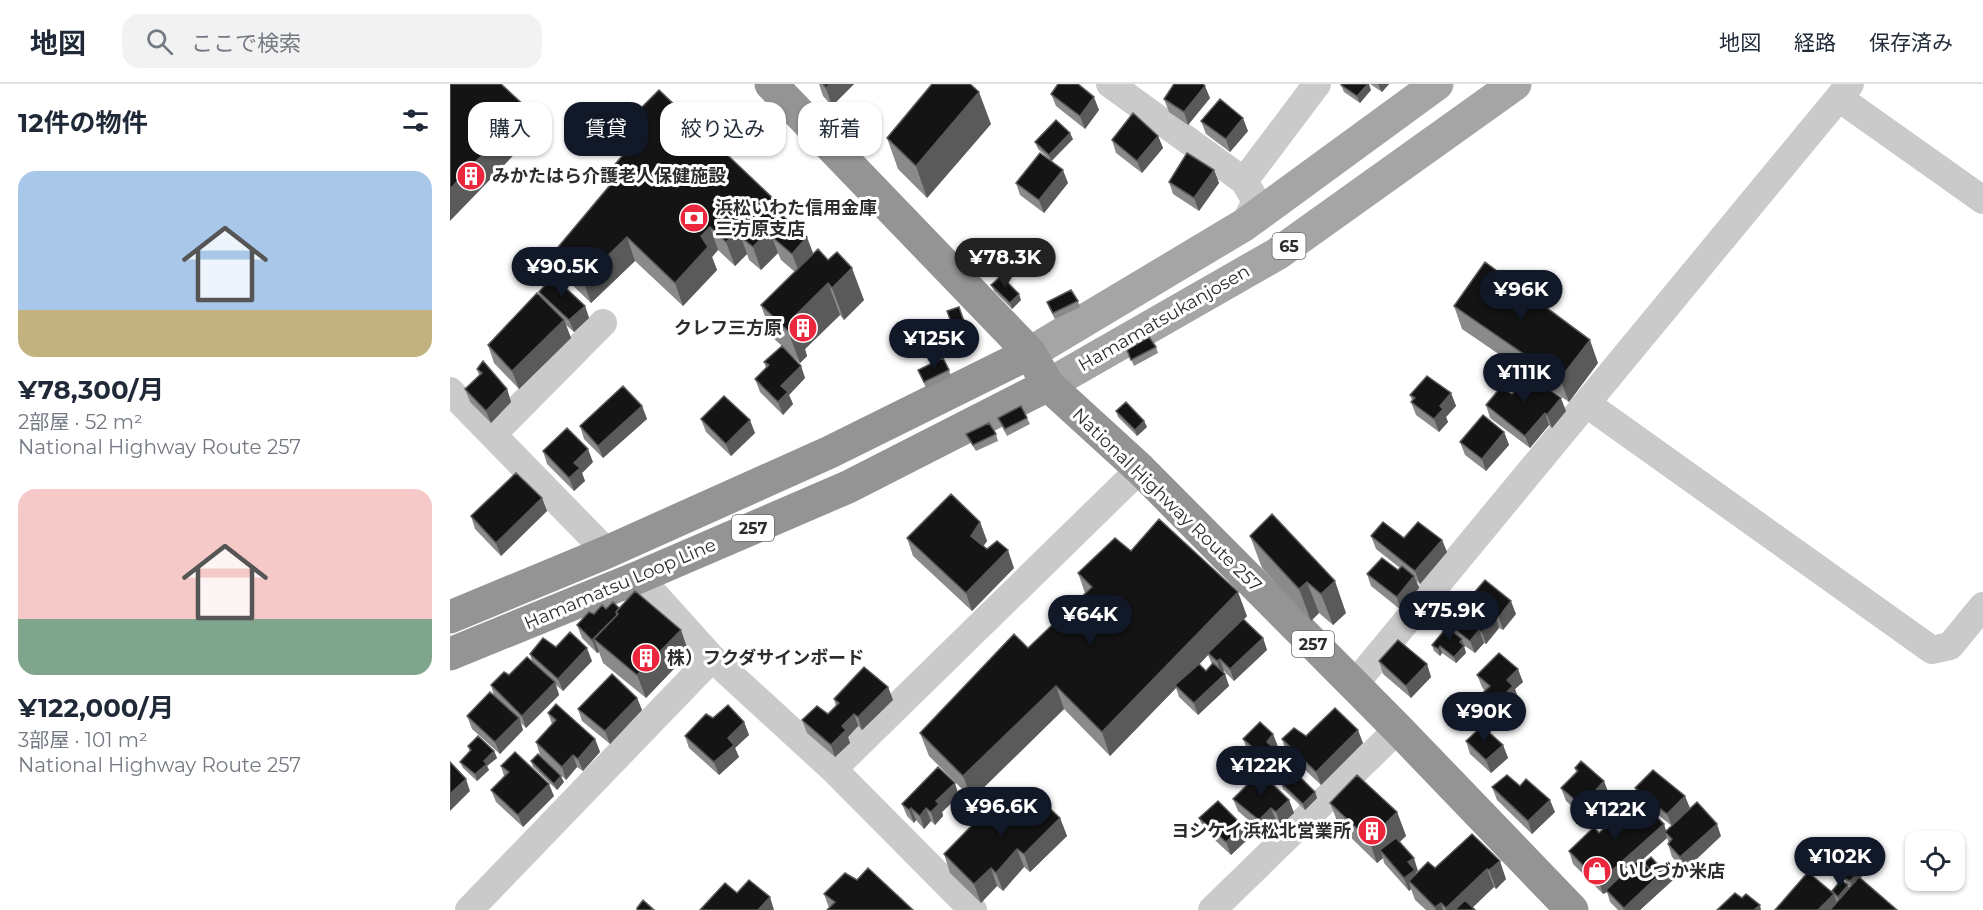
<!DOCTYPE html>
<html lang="ja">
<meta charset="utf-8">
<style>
body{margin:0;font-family:Montserrat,"Noto Sans JP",sans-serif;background:#f2f2f3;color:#1f2937;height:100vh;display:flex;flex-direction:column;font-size:22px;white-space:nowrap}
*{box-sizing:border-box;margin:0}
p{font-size:20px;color:#747a83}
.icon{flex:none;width:33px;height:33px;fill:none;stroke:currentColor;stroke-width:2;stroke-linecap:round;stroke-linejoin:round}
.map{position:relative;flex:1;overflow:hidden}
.panel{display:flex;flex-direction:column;background:#fff;width:450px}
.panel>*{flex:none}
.top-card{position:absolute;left:18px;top:18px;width:570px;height:54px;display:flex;gap:12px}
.buttons{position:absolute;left:1455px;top:747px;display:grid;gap:12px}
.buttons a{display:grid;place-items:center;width:60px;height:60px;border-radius:12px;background:#fff;box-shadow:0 2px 4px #0004;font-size:30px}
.price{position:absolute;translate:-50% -51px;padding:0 14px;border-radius:21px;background:#111827;color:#fff;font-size:20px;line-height:39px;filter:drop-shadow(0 2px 3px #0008)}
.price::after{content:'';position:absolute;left:50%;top:36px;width:18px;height:14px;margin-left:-9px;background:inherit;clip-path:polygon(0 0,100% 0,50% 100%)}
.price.on{background:#222;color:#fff}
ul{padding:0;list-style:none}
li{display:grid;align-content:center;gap:12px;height:318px;padding:0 18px}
li span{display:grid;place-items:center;height:186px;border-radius:18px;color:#555}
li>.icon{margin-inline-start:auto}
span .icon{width:108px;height:108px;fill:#fffc;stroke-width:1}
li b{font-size:26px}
h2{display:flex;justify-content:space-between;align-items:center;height:72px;padding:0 18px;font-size:26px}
.chip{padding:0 21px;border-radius:18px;background:#fff;box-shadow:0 2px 4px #0004;font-size:21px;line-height:54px}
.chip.on{background:#111827;color:#fff}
header{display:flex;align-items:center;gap:36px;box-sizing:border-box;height:84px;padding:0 30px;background:#fff;border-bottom:2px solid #e0e1e3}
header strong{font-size:28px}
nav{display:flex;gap:33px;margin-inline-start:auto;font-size:21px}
.search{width:420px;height:54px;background:#f2f2f3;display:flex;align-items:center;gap:15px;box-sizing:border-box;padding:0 21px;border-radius:18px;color:#747a83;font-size:22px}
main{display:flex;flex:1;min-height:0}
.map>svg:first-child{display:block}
</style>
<header>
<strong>地図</strong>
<div class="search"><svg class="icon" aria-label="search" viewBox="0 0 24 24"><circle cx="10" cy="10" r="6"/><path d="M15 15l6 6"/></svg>ここで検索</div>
<nav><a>地図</a><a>経路</a><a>保存済み</a></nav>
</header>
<main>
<section class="panel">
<h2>12件の物件<svg class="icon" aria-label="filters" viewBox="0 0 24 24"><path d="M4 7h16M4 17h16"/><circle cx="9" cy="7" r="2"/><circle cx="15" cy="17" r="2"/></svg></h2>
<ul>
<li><span style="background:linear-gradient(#a9c7e8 75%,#c2b280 0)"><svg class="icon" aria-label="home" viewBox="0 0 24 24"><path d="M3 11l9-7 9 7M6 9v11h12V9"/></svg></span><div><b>¥78,300/月</b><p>2部屋 · 52 m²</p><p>National Highway Route 257</p></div></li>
<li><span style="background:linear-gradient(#f6c9c9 70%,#7fa58c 0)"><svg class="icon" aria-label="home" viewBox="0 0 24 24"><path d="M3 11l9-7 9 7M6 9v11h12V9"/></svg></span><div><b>¥122,000/月</b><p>3部屋 · 101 m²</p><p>National Highway Route 257</p></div></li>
</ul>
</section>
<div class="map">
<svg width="1533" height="826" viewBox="0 0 1533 826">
<rect width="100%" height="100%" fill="#fff"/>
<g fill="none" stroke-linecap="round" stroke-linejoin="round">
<!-- street -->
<path stroke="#cacaca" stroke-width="28" d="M660,0L794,97
M1389,14L1533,116
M794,141L806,117L794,97L867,0
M0,307L157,468
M1137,320L1482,566L1500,562L1533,522
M43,350L153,239
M189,493L262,574L383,685L523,826
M903,602L1400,0
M383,685L690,385
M19,826L262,574
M762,826L948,645"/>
<!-- primary -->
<path stroke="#a5a5a5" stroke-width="33" d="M580,269L794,141L987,0
M598,301L827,170L1065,0"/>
<!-- highway -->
<path stroke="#949494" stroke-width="33" d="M321,0L580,269L598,301L690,385L948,645L1122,826
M0,533L157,468L380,368L580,269
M0,570L189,493L398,403L598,301"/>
</g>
<!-- wall -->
<path fill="#8a8a8a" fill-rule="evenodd" d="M369,0H404L382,22L373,12Z
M920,0H939L932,8Z
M891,1L921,6L910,19L894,8Z
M601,10L649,26L635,45L606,22Z
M760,14L738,41L719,28L714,15Z
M751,37L798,47L780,68L756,50Z
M541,40L477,114L448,85L437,54Z
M167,48L330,121L335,134L363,170L414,216L394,236L390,231L355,265L357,272L350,279L336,266L351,282L355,294L339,311L343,320L333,331L310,308L305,295L316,284L314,278L332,262L322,253L311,221L345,188L331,176L328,169L311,186L299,176L297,170L285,182L268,166L262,173L267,186L233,222L185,177L141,219L113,192L104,168L158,103L154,93L175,69Z
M708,52L713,64L692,89L666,69L662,56Z
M623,55L602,77L618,99L594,129L570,111L566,99L599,75L588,65L585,58Z
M764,86L769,99L749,127L723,110L719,98Z
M541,201L571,216L562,225L544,207Z
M89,208L135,222L139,234L124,248L116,241L121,254L69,305L44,279L38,261L90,212Z
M628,217L630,223L605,235L599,224L597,218Z
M1004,222L1148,279L1119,318L1012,245Z
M509,223L520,256L509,261L497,227Z
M706,263L708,269L684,282L677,266Z
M27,285L57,305L61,318L41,339L20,318L15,305L29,291Z
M468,286H499L501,293L476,304Z
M1001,309L1006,322L996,333L998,338L989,348L966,331L961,318L962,316L960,311Z
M1062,310L1116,327L1102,344L1099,341L1080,364L1040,334L1036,321Z
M192,322L197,335L153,374L134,355L130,342Z
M666,327L694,337L697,343L687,352L668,333Z
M548,334H577L580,340L557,352L551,341Z
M251,335L305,349L281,372L256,348Z
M1054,348L1059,361L1036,387L1015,371L1010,358Z
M516,350H546L548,357L526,367L519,356Z
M93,367L143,378L132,389L135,397L124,407L97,380Z
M92,414L97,427L51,472L25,445L21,432Z
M530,438L537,457L533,462L564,484L522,527L463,472L457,454Z
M800,452L896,529L883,541L869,529L861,537L812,484Z
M921,452L992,456L997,468L970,500L967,497L969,504L951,526L921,502L917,490L948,486L950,484L926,465Z
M681,467L797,532L794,535L813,554L817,566L784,597L774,587L773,588L775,590L779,602L748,631L729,613L726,604L660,672L614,625L522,715L479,672L470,649L578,564L635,509L628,489ZM758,571L762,580L756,587L749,581Z
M169,524L239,569L196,614L153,579L149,568L147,569L132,554L127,541L144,530L156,525Z
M1010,525L1066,530L1053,546L1049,544L1036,560L1034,559L1025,569L1015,562L1014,563L1016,569L1006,579L992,569L990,572L984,567L982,561L997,543L994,537Z
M106,563L142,577L113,607L106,601L109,611L76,644L71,639L73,646L50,670L22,645L17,632L44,612L41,601L82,577L80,570Z
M929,577L977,580L981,593L961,614L933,590Z
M1027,591L1073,598L1065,605L1068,614L1036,645L1024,634L1019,622L1035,607L1032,603Z
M438,603L443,616L412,646L408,642L398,653L400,659L385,673L357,649L352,636L378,630L386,622L384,615Z
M187,614L192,626L160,660L132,637L128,625Z
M98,629L145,655L150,668L133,687L127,683L116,696L90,671L86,658L102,640Z
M263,634L294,638L299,651L285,664L289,673L269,691L239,664L235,652Z
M823,650L828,663L826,665L839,677L843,687L865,708L867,714L855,726L833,705L831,699L832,697L798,668L793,655Z
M856,652L913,659L871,701L836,668L832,655Z
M1016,657L1053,661L1058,674L1041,689L1020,670Z
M18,662L44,667L47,674L37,682L39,686L27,697L13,684L10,678L20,668Z
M81,677L114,698L107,706L83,683Z
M51,682L104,712L73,743L46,718L41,706L54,692Z
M1125,684L1159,710L1136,735L1116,717L1111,704L1126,688Z
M1070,702L1105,728L1082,750L1047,716L1042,703Z
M1185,704L1240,724L1230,734L1271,752L1235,786L1222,773L1218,760L1219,759L1217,754L1191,777L1194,779L1210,783L1224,795L1190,826H1168L1160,818L1157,808L1153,810L1123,780L1119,767L1149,749L1167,732L1164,725H1177L1194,734L1214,740L1216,747L1222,742L1190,717Z
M509,712L492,728L493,732L485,741L481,737L474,745L466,736L464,739L457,732L452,720Z
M783,715L839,716L844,729L831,741L826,737L813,749L788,727Z
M880,719L947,728L956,752L949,758L968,787L966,788L967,790L985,784L1022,750L1056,795L1046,805L1044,803L1023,823L1025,826H976L965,816L961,805L959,807L934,779L933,774L927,779L889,742Z
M610,734L617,752L580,788L574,783L553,807L547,802L531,819L500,789L494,770L545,742Z
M749,734L798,755L781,771L754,746Z
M1404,770L1423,777L1417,784L1407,776Z
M1414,790L1410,794L1447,826H1325L1383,809L1382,807L1398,801L1399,804L1400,803L1397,800L1394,794Z
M407,796L379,824L374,810Z"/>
<!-- shaded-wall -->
<path fill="#5a5a5a" d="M379,0H404L382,22L376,4Z
M918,0H919L921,6L910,19L907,12Z
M928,0H939L932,8Z
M755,2L760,14L738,41L734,28Z
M529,8L541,40L477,114L466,82Z
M644,13L649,26L635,45L630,32Z
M77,24L86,48L0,137V105Z
M793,34L798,47L780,68L776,55Z
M620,49L623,55L601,77L599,71Z
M708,52L713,64L692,89L687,77Z
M613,86L618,99L594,129L589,116Z
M764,86L769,99L749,127L744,114Z
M330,121L339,145L326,126Z
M260,143L268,166L262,173L267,186L233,222L225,199L251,152Z
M322,143L328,158L322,153L328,169L311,186L303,163Z
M290,145L294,156L291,153L297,170L285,182L276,158Z
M177,153L185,177L141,219L133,196Z
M357,153L366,177L351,193L342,170Z
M402,184L414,216L394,236L382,204Z
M378,199L390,231L355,265L357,272L350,279L338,247L341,236Z
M569,210L571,216L562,225L560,219Z
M135,222L139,234L124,248L119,236Z
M114,236L121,254L69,305L62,287Z
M1140,256L1148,279L1119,318L1110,295Z
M351,282L355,294L339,311L343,320L333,331L328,318L331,302Z
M57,305L61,318L41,339L36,327Z
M1001,309L1006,322L996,333L998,338L989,348L984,335L990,322Z
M1111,314L1116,327L1102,344L1097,331Z
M192,322L197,335L153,374L148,362Z
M1095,329L1099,341L1080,364L1075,352Z
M300,336L305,349L281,372L276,360Z
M694,337L697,343L687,352L685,346Z
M1054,348L1059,361L1036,387L1032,375Z
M138,365L143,378L132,389L135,397L124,407L119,394L124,379Z
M92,414L97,427L51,472L46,459Z
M530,438L537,457L528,470L521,452Z
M992,456L997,468L970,500L965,487Z
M558,466L564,484L522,527L516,509Z
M964,492L969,504L951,526L947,513Z
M885,497L896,529L883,541L871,510Z
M857,498L869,529L861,537L849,505Z
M788,508L797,532L759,570L758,569V571L727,603L725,601L726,604L660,672L652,648Z
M1061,517L1066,530L1053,546L1049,533Z
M1045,531L1049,544L1036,560L1032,548Z
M168,532L144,555L149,568L147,569L142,556Z
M231,546L239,569L196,614L187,591Z
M1029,546L1034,559L1025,569L1020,557Z
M813,554L817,566L784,597L780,585Z
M1012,555L1016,569L1006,579L1004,573L1010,558Z
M990,562L992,569L990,572L988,565Z
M137,564L142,577L113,607L108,595Z
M770,575L774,587L771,590L767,577Z
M977,580L981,593L961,614L956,602Z
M1068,585L1073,598L1065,605L1068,614L1036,645L1032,632L1057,596Z
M775,590L779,602L748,631L744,619Z
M105,598L109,611L76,644L72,632Z
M606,602L614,625L522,715L513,692Z
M438,603L443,616L412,646L408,633Z
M187,614L192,626L160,660L155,647Z
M404,630L408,642L398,653L400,659L385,673L381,661L392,642Z
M69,634L73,646L50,670L45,658Z
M294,638L299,651L285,664L289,673L269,691L264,678L278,654Z
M908,646L913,659L871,701L866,688Z
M823,650L828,663L822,670L817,658Z
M145,655L150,668L133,687L128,675Z
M1053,661L1058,674L1041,689L1036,676Z
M44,667L47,674L37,682L39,686L27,697L25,690L34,677Z
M123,671L127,683L116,696L112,683Z
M839,677L844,689L834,698L829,686Z
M111,692L114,698L107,706L104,700Z
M16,695L20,707L0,727V710Z
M1154,697L1159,710L1136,735L1132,722Z
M505,699L509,712L492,728L493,732L485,741L481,728L486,717Z
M99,700L104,712L73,743L68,731Z
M865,708L867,714L855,726L853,720Z
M1235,712L1240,724L1222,742L1217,730Z
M839,716L844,729L831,741L826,728Z
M1100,716L1105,728L1082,750L1078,737Z
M461,724L466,736L464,739L459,726Z
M476,724L481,737L474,745L470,732Z
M821,724L826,737L813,749L809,736Z
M947,728L956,752L935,772L930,766L933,774L927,779L919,756Z
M610,734L617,752L580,788L574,770Z
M1214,740L1217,751L1215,748L1217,754L1157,807L1156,806L1157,808L1153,810L1149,798Z
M1267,740L1271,752L1235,786L1230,773Z
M793,742L798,755L781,771L776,758Z
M567,765L574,783L553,807L546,789Z
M1421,771L1423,777L1417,784L1415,777Z
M964,774L968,787L966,788L970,799L959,797L961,805L959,807L954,794L958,778Z
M1050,777L1056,795L1046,805L1039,786Z
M541,784L547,802L531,819L524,800Z
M1412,784L1414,790L1402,804L1400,797Z
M1037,785L1044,803L1020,826H997L996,824Z
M1222,788L1224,795L1190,826H1175L1174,824L1207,793Z
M1398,801L1400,808L1391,819L1388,813Z
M1384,810L1388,822L1385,826H1368Z
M320,813L324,826H308Z
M991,819L993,826H986L985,823Z
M1310,821L1311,826H1304Z"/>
<!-- building -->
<path fill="#141414" stroke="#5a5a5a" stroke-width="1.5" d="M0,0H51L77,24L0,105Z
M373,0H379L376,4Z
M482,0H520L529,8L466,82L437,54Z
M608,0H628L644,13L630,32L601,10Z
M724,0H753L755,2L734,28L714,15Z
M892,0H918L907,12L891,1Z
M209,6L330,121L326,126L357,153L342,170L322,153L327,147L322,143L303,163L291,153L295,149L290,145L276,158L260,143L251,152L258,163L225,199L177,153L133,196L104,168L161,100L154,93L180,63L167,48Z
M770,15L793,34L776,55L751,37Z
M683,29L708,52L687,77L662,56Z
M606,36L620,49L599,71L585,58Z
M590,69L613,86L589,116L566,99Z
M737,69L764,86L744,114L719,98Z
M368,165L378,176L387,168L402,184L382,204L378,199L341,236L346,240L338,247L311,221Z
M1035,178L1140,256L1110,295L1004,222Z
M103,192L135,222L119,236L89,208Z
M551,192L569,210L560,219L541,201Z
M621,206L628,217L603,229L597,218Z
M87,209L114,236L62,287L38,261Z
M509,223L518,249L507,254L497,227Z
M699,253L706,263L681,276L677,266Z
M332,262L351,282L331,302L338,308L328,318L305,295L319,281L314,278Z
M493,274L499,286L474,298L468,286Z
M33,277L57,305L36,327L15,305L32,289L27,285Z
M1078,290L1111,314L1097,331L1095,329L1075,352L1036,321L1051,303L1062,310Z
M977,292L1001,309L990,322L993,325L984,335L961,318L965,314L960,311Z
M173,302L192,322L148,362L130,342Z
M274,312L300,336L276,360L251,335Z
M676,318L694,337L685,346L666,327Z
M571,322L577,334L555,345L548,334Z
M1033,331L1054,348L1032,375L1010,358Z
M539,339L546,350L523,361L516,350Z
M117,344L138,365L124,379L130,384L119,394L93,367Z
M66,389L92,414L46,459L21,432Z
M501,410L530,438L521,452L537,465L547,457L558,466L516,509L457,454Z
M822,430L885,497L871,510L857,498L849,505L800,452Z
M709,435L788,508L652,648L606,602L513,692L470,649L564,550L578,564L642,503L628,489L665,454L681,467Z
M933,438L954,454L968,438L992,456L965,487L921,452Z
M932,474L948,486L952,482L964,492L947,513L917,490Z
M1035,496L1061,517L1049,533L1045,531L1032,548L1029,546L1020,557L994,537L1006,523L1010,525Z
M185,507L231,546L187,591L144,555L168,530L166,528Z
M163,518L169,524L166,528L167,531L142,556L127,541L139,528L144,530L152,521L156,525Z
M793,535L813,554L780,585L770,575L767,577L758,569Z
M997,543L1012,555L1010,558L1014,562L1004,573L990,562L988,565L982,561Z
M120,548L137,564L108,595L80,570L93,554L106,563Z
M948,556L977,580L956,602L929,577Z
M1049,569L1068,585L1057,596L1063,602L1032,632L1019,622L1040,602L1027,591Z
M77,573L105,598L72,632L41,601L54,588L59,591Z
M763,579L775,590L744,619L725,601L749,580L756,587Z
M414,583L438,603L408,633L404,630L392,642L396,646L381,661L352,636L367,622L378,630L389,619L384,615Z
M162,590L187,614L155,647L128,625Z
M40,608L69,634L45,658L17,632Z
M106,620L145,655L128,675L123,671L112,683L86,658L106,636L98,629Z
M278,621L294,638L278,654L284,661L264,678L235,652L256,630L263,634Z
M885,624L908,646L866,688L832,655L844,644L856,652Z
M810,638L823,650L817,658L839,677L829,686L793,655Z
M1032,642L1053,661L1036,676L1016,657Z
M28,652L44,667L34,677L37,680L25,690L10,678L21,666L18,662Z
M65,668L99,700L68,731L41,706L59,688L51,682Z
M88,670L111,692L104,700L81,677Z
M1131,677L1154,697L1132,722L1111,704L1128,687L1125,684Z
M0,678L16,695L0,710Z
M488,683L505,699L486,717L489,720L481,728L476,724L470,732L461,724L459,726L452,720Z
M843,686L865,708L853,720L831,699Z
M1203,686L1235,712L1217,730L1185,704Z
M810,688L839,716L826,728L821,724L809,736L783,715Z
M907,691L947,728L919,756L880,719Z
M1057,691L1070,702L1076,695L1100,716L1078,737L1042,703Z
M580,706L610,734L574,770L567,765L546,789L541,784L524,800L494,770L532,731L545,742Z
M768,717L793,742L776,758L749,734Z
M1247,718L1267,740L1230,773L1218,760L1222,755L1215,748Z
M1171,720L1177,725L1180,722L1194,734L1202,728L1214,740L1149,798L1119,767L1144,743L1149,749L1169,730L1164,725Z
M1022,750L1050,777L1039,786L1037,785L996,824L991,819L985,823L959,797L978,778L985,784Z
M946,754L964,774L958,778L965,786L954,794L930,766Z
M1410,763L1421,771L1415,777L1404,770Z
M1201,773L1210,783L1214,779L1222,788L1209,799L1207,793L1194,779Z
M1189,775L1207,793L1174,824L1156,806Z
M1405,780L1412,784L1400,797L1394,794Z
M418,784L463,826H377L385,818L374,810L395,789L407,796Z
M1358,788L1384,810L1368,826H1325Z
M1409,793L1447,826H1380Z
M299,796L320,813L308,826H250L275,799L287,809Z
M1391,796L1398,801L1388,813L1382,807Z
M1285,809L1292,814L1296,810L1310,821L1304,826H1267Z
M193,816L204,826H187V824Z
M1015,816L1025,826H1005Z"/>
<!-- icons -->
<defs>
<g id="building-disc" transform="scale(1.5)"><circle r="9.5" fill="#eb273e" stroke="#fff"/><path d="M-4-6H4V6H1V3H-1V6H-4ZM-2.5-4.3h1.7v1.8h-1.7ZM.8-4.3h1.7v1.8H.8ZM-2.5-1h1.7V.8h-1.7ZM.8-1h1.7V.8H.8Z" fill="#fff"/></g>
<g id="bank-disc" transform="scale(1.5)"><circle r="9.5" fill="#eb273e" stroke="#fff"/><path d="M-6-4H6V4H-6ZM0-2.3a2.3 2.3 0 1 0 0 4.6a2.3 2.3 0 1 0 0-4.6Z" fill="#fff"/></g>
<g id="shop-disc" transform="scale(1.5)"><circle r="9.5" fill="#eb273e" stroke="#fff"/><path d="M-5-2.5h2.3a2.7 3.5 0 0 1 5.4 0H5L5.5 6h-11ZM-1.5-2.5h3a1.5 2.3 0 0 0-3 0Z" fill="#fff"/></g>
</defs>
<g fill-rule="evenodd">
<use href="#building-disc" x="21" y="92"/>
<use href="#bank-disc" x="244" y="134"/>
<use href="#building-disc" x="353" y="244"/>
<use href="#building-disc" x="196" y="574"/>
<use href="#building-disc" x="922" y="747"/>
<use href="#shop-disc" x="1147" y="787"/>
</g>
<g text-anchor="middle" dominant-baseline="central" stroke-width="6" stroke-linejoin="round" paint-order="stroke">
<!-- shield labels -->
<g fill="#fff" stroke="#6c6c6c" stroke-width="1.5">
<rect x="822.5" y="149" width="33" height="26" rx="4.5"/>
<rect x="282" y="431" width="42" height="26" rx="4.5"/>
<rect x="842" y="547" width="42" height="26" rx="4.5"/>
</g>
<g font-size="16" font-weight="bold" fill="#2d2d2d">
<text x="839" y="162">65</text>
<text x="303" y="444">257</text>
<text x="863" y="560">257</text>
</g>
<!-- poi labels -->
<g font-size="18" font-weight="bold" fill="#2d2d2d" stroke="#fff" text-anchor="start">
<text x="42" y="92">みかたはら介護老人保健施設</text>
<text x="265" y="124">浜松いわた信用金庫<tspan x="265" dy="21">三方原支店</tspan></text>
<text x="332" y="244" text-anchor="end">クレフ三方原</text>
<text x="217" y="574">株）フクダサインボード</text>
<text x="901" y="747" text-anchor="end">ヨシケイ浜松北営業所</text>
<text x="1168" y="787">いしづか米店</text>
</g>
<!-- street labels -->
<g font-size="18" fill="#2d2d2d" stroke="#fff">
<text transform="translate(714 234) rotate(-30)">Hamamatsukanjosen</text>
<text transform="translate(717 416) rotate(44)">National Highway Route 257</text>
<text transform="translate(170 500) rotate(-23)">Hamamatsu Loop Line</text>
</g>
</g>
</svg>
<div class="buttons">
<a><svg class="icon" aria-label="locate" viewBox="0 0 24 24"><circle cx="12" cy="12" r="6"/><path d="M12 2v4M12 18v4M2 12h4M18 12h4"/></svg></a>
</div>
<b class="price on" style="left:555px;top:205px">¥78.3K</b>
<b class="price" style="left:112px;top:214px">¥90.5K</b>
<b class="price" style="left:1071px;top:237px">¥96K</b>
<b class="price" style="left:484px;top:286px">¥125K</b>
<b class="price" style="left:1074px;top:320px">¥111K</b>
<b class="price" style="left:999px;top:558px">¥75.9K</b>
<b class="price" style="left:640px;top:562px">¥64K</b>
<b class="price" style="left:1034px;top:659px">¥90K</b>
<b class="price" style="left:811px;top:713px">¥122K</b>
<b class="price" style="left:551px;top:754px">¥96.6K</b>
<b class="price" style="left:1165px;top:757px">¥122K</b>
<b class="price" style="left:1390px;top:804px">¥102K</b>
<div class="top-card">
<a class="chip">購入</a>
<a class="chip on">賃貸</a>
<a class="chip">絞り込み</a>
<a class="chip">新着</a>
</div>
</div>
</main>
